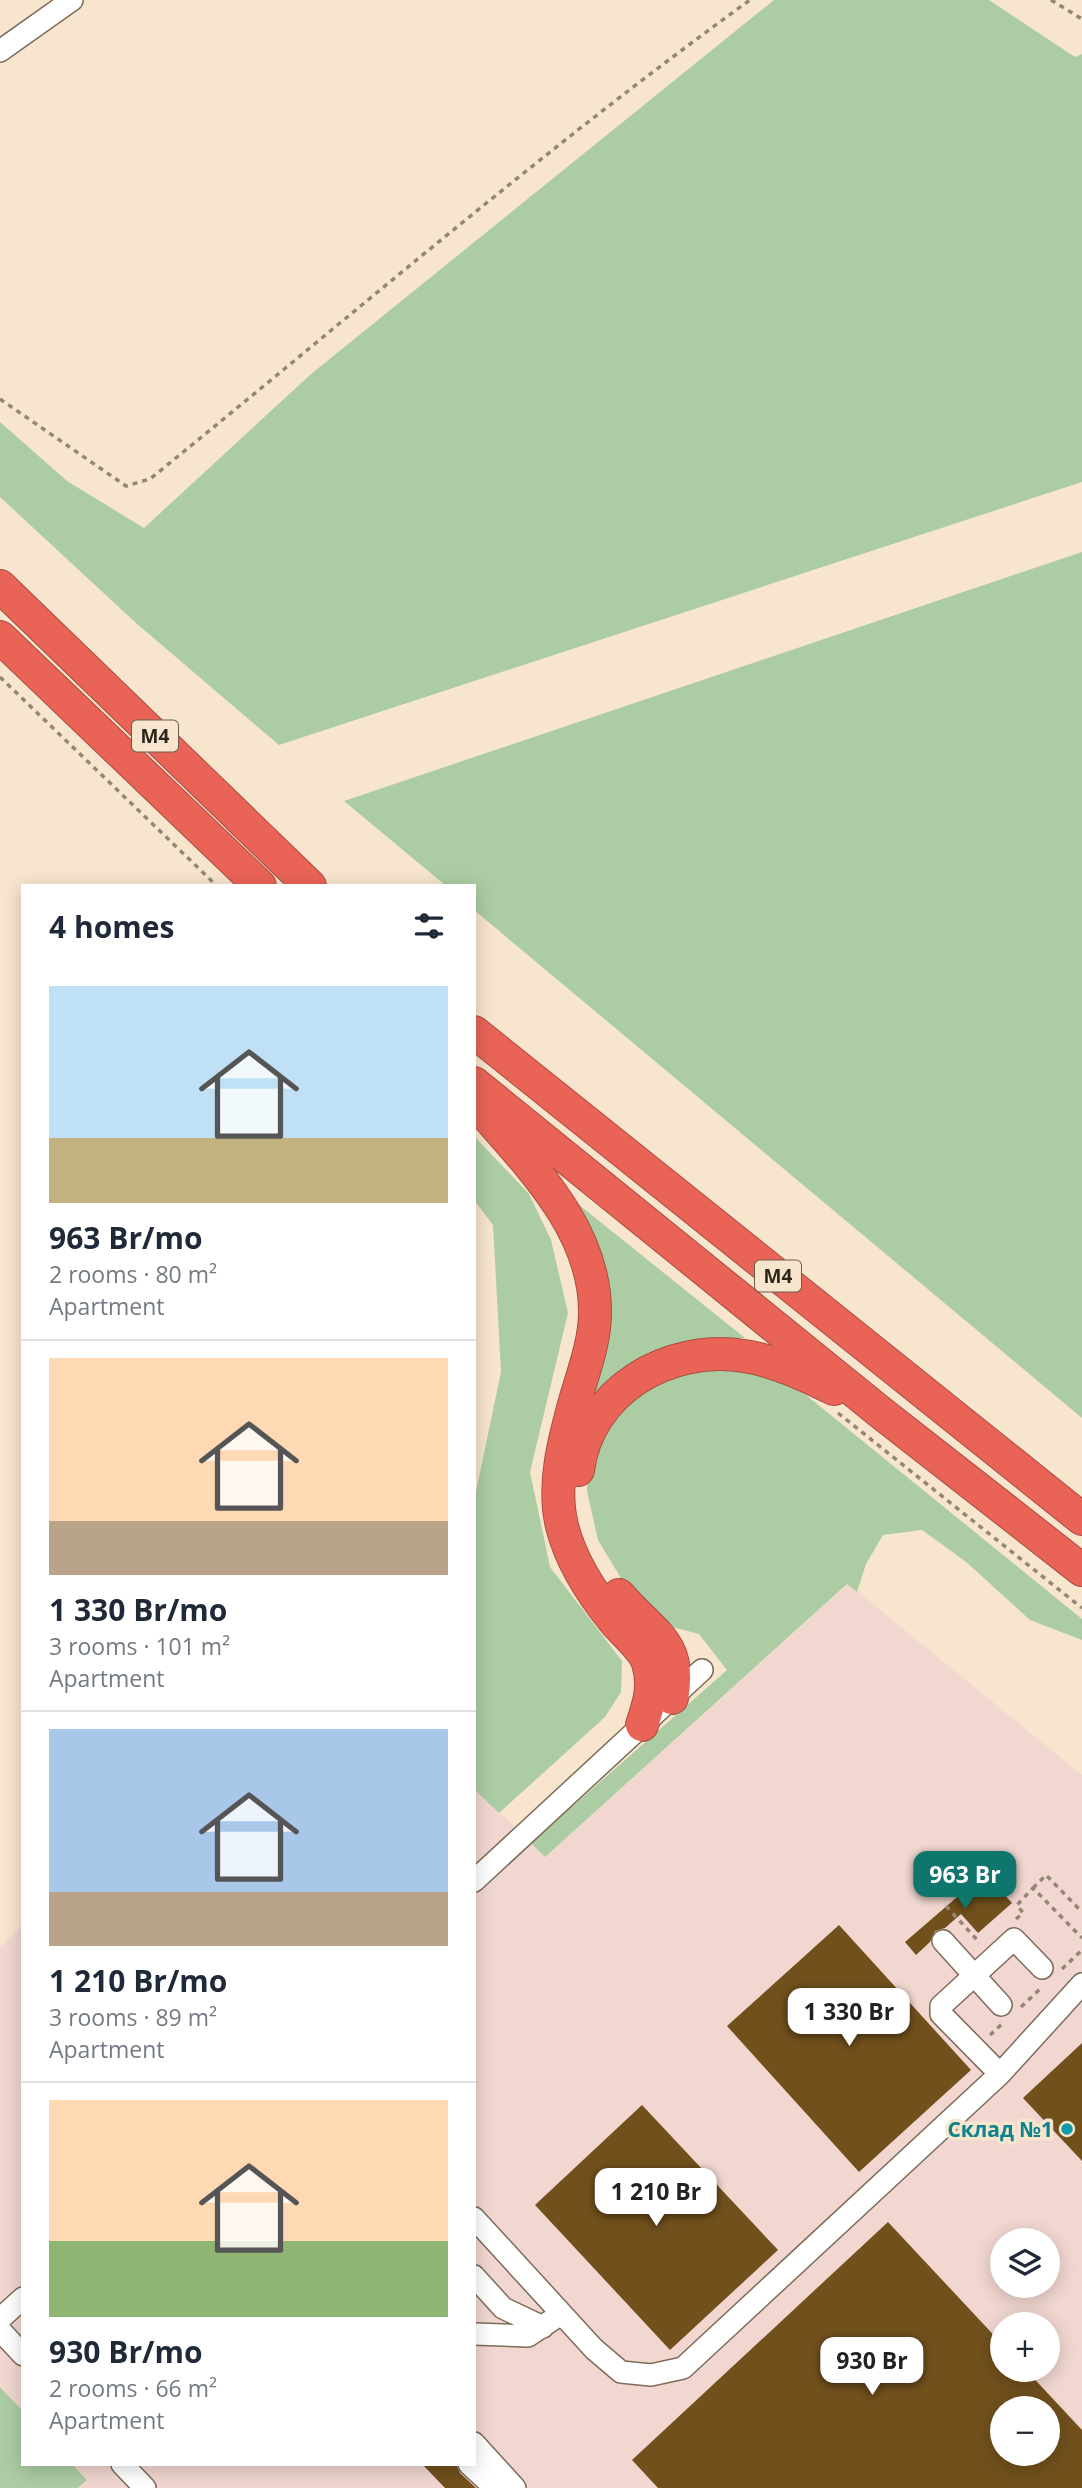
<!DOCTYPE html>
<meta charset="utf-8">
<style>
body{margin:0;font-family:"Open Sans",sans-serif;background:#f6f6f7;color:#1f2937;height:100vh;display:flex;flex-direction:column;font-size:26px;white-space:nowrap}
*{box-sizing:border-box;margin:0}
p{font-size:23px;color:#747a83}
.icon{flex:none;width:38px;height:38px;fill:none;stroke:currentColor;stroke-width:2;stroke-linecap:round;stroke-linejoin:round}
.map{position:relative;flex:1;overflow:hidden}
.side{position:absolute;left:21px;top:884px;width:455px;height:1582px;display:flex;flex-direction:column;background:#fff;border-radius:0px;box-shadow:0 4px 18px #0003}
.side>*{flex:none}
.buttons{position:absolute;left:990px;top:2228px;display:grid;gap:14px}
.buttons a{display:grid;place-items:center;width:70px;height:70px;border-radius:50%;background:#fff;box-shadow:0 4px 18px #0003;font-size:35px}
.price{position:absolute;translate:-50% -60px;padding:0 16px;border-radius:14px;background:#fff;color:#222;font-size:23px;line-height:46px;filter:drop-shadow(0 2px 4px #0008)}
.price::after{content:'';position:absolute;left:50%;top:42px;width:21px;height:16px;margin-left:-10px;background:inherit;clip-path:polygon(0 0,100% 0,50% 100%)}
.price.current{background:#0f766e;color:#fff}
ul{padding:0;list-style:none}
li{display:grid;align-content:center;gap:14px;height:371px;padding:0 28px}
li+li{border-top:2px solid #e0e1e3}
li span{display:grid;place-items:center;height:217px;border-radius:0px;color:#555}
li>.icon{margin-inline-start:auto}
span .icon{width:126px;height:126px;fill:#fffc;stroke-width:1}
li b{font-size:30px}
h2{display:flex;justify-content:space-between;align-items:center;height:84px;padding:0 28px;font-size:30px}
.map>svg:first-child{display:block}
</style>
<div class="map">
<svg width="1082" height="2488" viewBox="0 0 1082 2488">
<rect width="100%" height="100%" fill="#f7e5cd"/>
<!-- industrial -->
<path fill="#f1d7d0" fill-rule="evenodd" d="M848,1584L1082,1775V2488H78L87,2480L72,2464H474V1789L546,1856ZM1003,2240H1048V2286H1003ZM1003,2324H1048V2370H1003ZM1003,2408H1048V2454H1003Z
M23,1924V2411L0,2387V1947Z"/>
<!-- green -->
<path fill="#accda3" d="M774,0H989L1075,57L1082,54V482L279,745L136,623L0,497V422L67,481L144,528L311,374Z
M1082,552V1418L474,910V886L445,885L344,801Z
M474,1136L529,1194L551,1240L568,1313L530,1472L550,1567L622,1661L621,1692L605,1717L499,1813L474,1789V1501L501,1372L493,1225L474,1200Z
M578,1204L745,1338C705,1338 658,1341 627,1370C609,1387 596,1413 582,1432L600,1259Z
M719,1364L759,1371L806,1395L1082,1619V1640L1030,1620L965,1561L922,1530L883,1535L866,1564L857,1592L847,1584L545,1857L531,1843L727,1670L699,1634L672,1627L628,1590L598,1540L587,1491V1455L628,1393Z
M0,2387L23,2411V2464H72L87,2480L78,2488H0Z"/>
<!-- building -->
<path fill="#71501c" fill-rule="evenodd" d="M985,1873L1012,1903L978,1933L961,1914L945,1928L935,1931L930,1942L916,1955L905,1942Z
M839,1925L971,2070L859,2172L727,2026Z
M1082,2043V2161L1023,2098Z
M642,2105L778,2250L670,2350L535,2205Z
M888,2222L1003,2345V2370H1026L1082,2430V2488H658L632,2460ZM1003,2408H1048V2454H1003Z
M422,2464H456L460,2473L476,2488H445Z"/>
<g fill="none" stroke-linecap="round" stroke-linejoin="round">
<!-- minor casing -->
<g stroke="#7d6d58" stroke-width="24">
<path id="minor" d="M0,51L72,0
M474,1881L702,1670
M943,1941L1001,2005
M1000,2074L941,2014V2006L1014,1939L1042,1968
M474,2218L594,2349L621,2372L651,2375L683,2368L1000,2074L1082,1984
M474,2276L503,2308L543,2327
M0,2319L23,2298
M0,2330L23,2355
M474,2334L528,2336L561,2314
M474,2443L515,2488
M122,2464L145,2488
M469,2464L495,2488"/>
</g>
<!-- highway casing -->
<g stroke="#a74e42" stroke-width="34">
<path id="highway" d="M0,586L310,886
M0,637L260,886
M474,1032L1082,1519
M474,1083L880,1412L1082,1570
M475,1102C527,1163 596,1228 595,1313C595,1342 583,1373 575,1401C564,1441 552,1485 562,1526C571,1562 592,1594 615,1622C625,1634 644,1649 648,1663C655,1686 649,1704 642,1725
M578,1470C588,1391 668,1344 744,1356C776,1361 805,1375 834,1389
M619,1595C652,1634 683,1642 672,1698"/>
</g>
<!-- path -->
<path stroke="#938676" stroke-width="3.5" stroke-dasharray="5 5" stroke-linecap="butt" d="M1051,0L1082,19
M0,399L126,486L150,479C349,318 542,150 750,0
M0,677L217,886
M838,1413L1082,1608
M1033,1888L1046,1875L1082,1912
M946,1906L980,1943
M1016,1919L1023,1913L1017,1905L1033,1888L1082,1938
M1062,1969L1082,1950
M1021,2007L1041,1988
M990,2035L1002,2024"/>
<!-- minor -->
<use href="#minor" stroke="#fff" stroke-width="21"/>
<!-- highway -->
<use href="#highway" stroke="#e96457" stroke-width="32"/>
</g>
<!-- markers -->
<circle fill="#0f9aa8" stroke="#f7e5cd" stroke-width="2.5" cx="1067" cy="2129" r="7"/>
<g text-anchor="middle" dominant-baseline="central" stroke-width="7" stroke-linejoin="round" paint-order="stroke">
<!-- shield labels -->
<g fill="#f7e5cd" stroke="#695f51" stroke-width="2">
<rect x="132" y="720.5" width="46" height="31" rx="5"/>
<rect x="755" y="1260.5" width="46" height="31" rx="5"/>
</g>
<g font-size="19" font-weight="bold" fill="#2c251c">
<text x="155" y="736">М4</text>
<text x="778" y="1276">М4</text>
</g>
<!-- culture labels -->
<g font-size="21" font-weight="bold" fill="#0d838f" stroke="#f7e5cd" text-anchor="end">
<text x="1053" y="2129">Склад №1</text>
</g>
</g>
</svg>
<div class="buttons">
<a><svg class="icon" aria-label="layers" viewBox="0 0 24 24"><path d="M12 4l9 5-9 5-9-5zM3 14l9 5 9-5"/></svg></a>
<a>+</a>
<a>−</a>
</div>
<b class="price current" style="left:965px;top:1911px">963 Br</b>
<b class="price" style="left:849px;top:2048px">1 330 Br</b>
<b class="price" style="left:656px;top:2228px">1 210 Br</b>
<b class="price" style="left:872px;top:2397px">930 Br</b>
<section class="side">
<h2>4 homes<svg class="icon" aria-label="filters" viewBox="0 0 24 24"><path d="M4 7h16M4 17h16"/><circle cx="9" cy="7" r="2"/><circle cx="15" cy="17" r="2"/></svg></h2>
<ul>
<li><span style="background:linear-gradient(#bfe0f5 70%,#c2b280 0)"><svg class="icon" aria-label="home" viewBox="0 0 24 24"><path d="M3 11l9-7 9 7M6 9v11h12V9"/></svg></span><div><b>963 Br/mo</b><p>2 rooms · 80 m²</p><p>Apartment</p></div></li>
<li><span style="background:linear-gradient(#ffd9b3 75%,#b9a48a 0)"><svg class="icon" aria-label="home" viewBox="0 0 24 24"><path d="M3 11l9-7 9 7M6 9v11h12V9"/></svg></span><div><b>1 330 Br/mo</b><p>3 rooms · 101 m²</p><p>Apartment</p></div></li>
<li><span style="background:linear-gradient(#a9c7e8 75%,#b9a48a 0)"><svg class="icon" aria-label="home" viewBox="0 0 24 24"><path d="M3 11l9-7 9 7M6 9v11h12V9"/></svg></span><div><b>1 210 Br/mo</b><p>3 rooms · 89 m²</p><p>Apartment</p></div></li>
<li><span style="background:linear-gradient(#ffd9b3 65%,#8fb573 0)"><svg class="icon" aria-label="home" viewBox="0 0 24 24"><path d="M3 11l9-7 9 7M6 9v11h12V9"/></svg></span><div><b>930 Br/mo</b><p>2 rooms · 66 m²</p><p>Apartment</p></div></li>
</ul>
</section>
</div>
